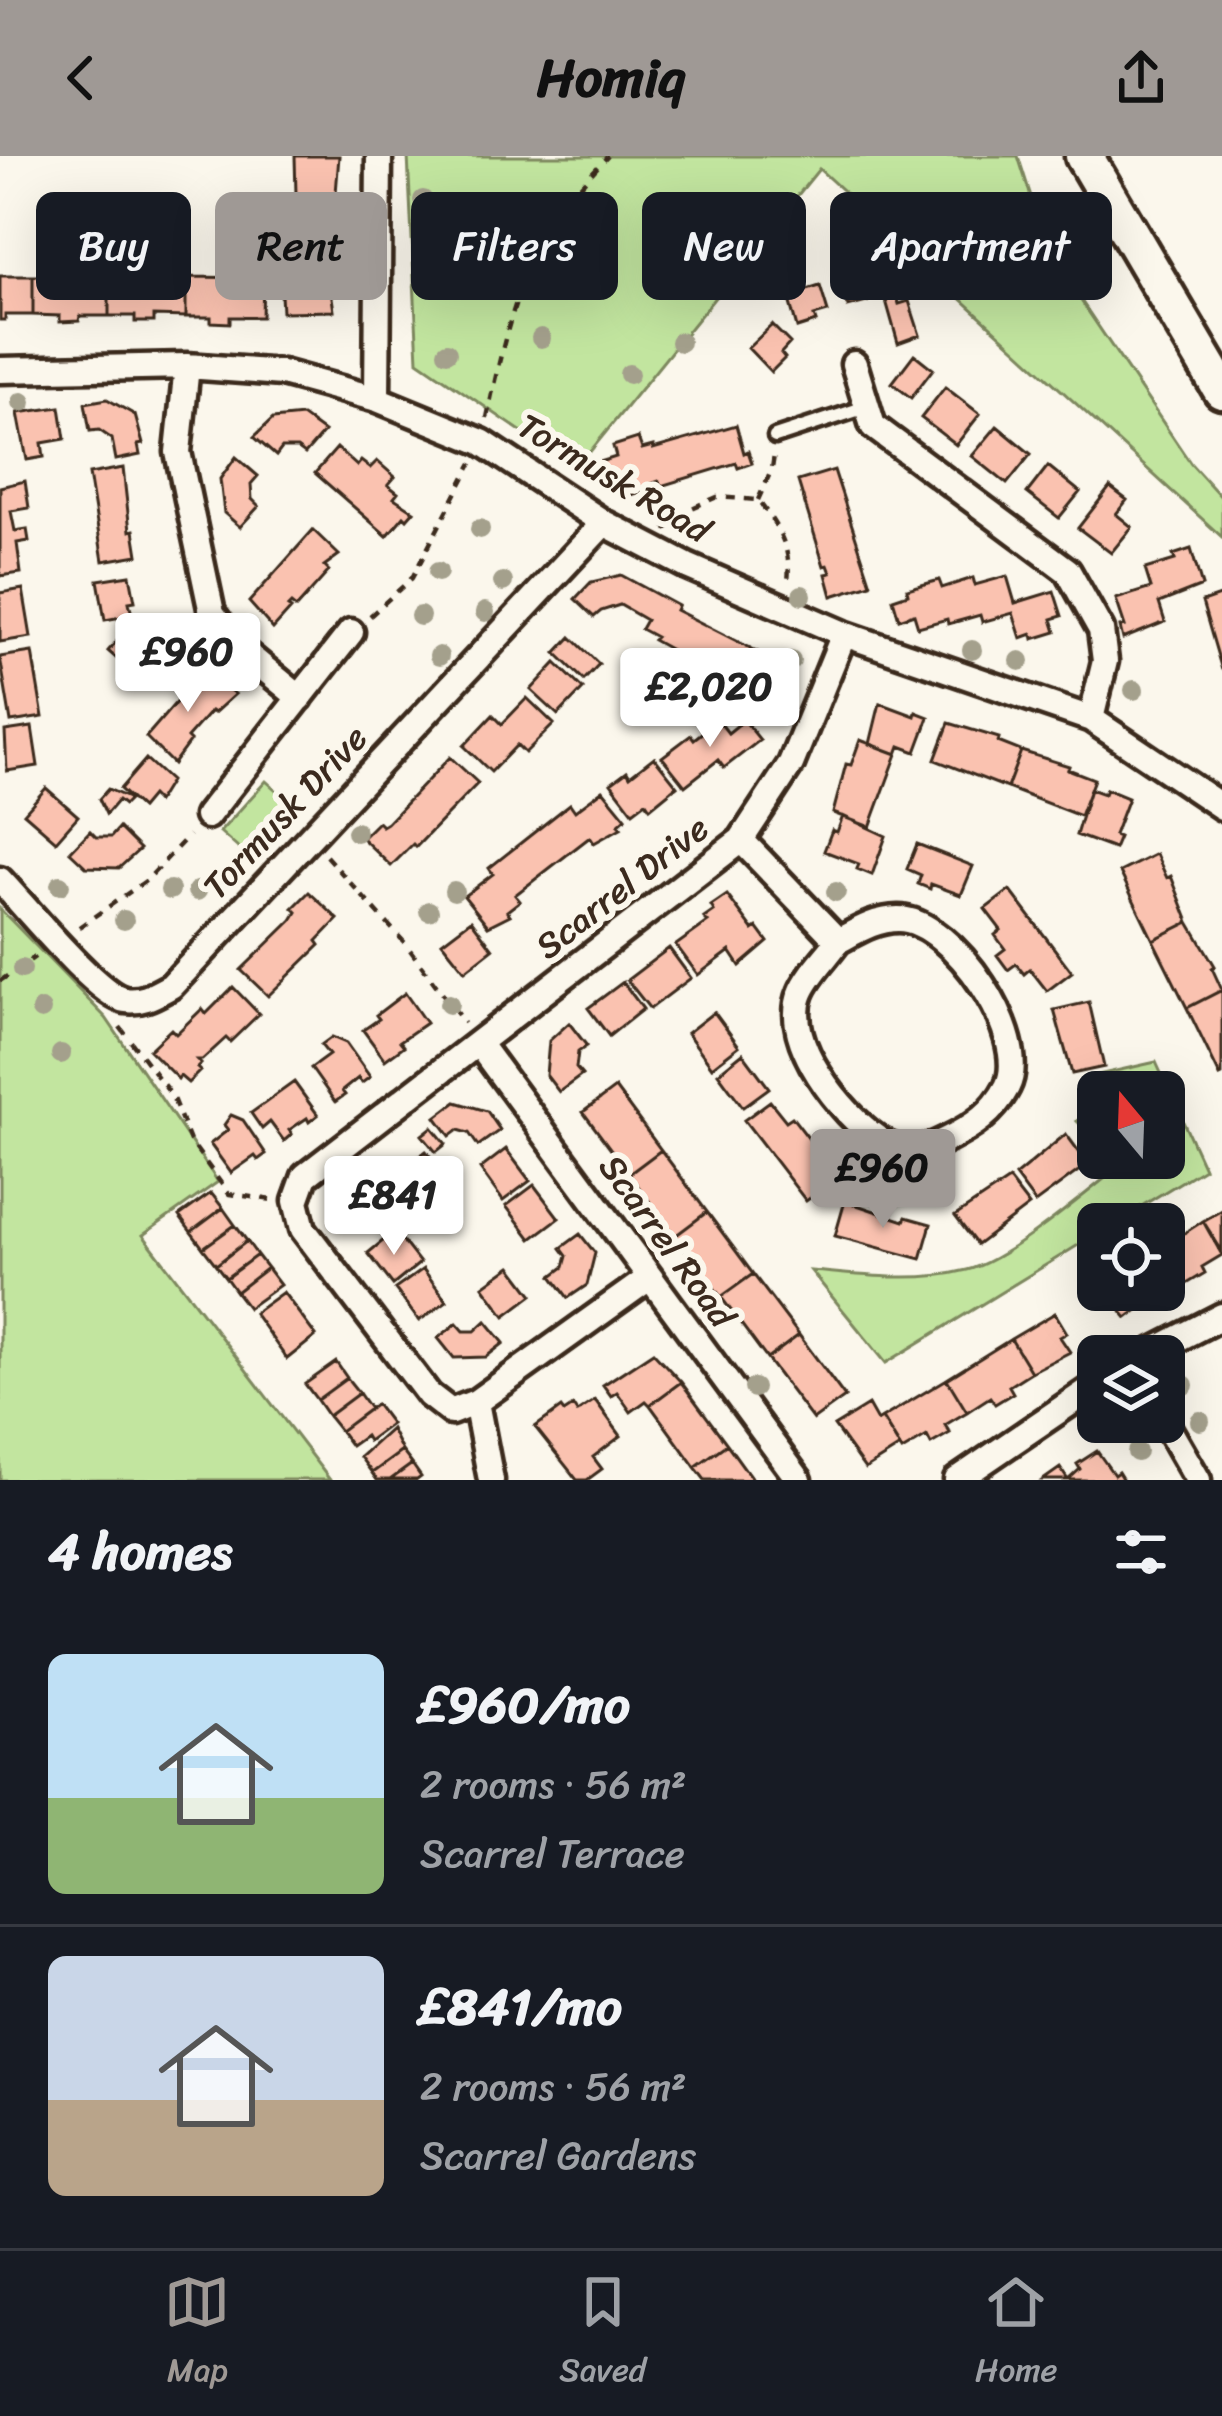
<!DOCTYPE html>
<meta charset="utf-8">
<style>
body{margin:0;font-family:Sriracha,sans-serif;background:#20242c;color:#f1f3f6;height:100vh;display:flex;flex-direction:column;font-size:45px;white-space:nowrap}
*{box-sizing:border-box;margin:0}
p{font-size:39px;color:#9ea1a6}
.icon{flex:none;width:66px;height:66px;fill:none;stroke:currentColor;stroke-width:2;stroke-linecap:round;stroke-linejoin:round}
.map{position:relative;height:1324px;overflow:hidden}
.panel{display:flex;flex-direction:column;background:#171b24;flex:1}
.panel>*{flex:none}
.banner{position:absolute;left:36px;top:36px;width:1152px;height:108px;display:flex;gap:24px}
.needle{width:78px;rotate:341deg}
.fabs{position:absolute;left:1077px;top:915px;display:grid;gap:24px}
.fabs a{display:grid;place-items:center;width:108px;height:108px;border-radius:18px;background:#171b24;box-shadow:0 12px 48px #0002;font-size:60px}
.price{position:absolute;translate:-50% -102px;padding:0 27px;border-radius:12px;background:#fff;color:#222;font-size:39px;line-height:78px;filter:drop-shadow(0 3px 6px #0008)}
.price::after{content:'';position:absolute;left:50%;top:72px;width:36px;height:27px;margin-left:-18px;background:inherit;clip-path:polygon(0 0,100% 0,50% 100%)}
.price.on{background:#9f9995;color:#111}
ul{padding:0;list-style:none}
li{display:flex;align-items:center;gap:36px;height:300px;padding:0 48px}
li+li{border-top:3px solid #363941}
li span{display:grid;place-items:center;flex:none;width:336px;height:240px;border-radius:18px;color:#555}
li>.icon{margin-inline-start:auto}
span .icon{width:144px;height:144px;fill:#fffc;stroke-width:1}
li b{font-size:51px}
h2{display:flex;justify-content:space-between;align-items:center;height:144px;padding:0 48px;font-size:51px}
.chip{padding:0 42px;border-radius:18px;background:#171b24;box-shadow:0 12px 48px #0002;font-size:42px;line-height:108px}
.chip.on{background:#9f9995;color:#111}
header{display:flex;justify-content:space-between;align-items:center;height:156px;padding:0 48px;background:#9f9995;color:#111;font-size:54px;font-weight:800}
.tab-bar{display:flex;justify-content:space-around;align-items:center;height:168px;border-top:3px solid #363941;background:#171b24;font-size:33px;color:#9ea1a6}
.tab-bar a{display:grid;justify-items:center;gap:6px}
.tab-bar .on{color:#9f9995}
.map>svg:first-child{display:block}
</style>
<header><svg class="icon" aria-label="back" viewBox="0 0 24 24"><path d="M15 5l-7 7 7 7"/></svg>Homiq<svg class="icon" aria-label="share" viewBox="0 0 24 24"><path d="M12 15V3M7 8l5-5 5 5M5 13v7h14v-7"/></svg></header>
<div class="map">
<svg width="1222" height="1324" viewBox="0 0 1222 1324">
<rect width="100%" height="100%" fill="#fbf7ec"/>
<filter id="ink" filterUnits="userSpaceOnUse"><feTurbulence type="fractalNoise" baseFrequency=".00833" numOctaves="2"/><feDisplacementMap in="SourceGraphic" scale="24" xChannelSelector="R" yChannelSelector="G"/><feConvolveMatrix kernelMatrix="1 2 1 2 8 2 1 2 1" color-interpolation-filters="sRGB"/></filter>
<g filter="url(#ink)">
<!-- green -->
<path fill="#c2e59f" stroke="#7e885e" stroke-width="3" d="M408,0H1018L1049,97L1191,308L1222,342V381L819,13L576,313L418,205Z
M266,625L294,650L248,701L220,676Z
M0,753L106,862L218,1026L143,1079L330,1324H0Z
M1156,906L1204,1012L1112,1068H1098V1077L886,1207L811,1115C864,1119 916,1127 967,1114C1006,1105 1086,1037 1120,1010L1113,1002H1164V936H1098V986L1077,965L1094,950L1084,922Z"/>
<!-- building -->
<path fill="#fac2b0" stroke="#3b2a1e" stroke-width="3" d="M295,0H339L336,37L296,39Z
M336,37L342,87H338L339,114L298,115L296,39Z
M866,94L878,136L865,140L867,146L848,151L834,104Z
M328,114L334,155L282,156L280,121H298V115Z
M0,120H33V159H5V164H0Z
M33,120H109V160H80L79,165L60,166V160L33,159Z
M109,120L186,121V161L154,160V166H135V160H109Z
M186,121L263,122L262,161H230V167L211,166V161H186Z
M820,130L828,156L814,160L816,166L797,172L788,140Z
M896,137L899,148L909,145L920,179L898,187L885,141Z
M772,169L790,187L781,197L785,202L771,216L748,192Z
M914,198L933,213L911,242L892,227Z
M945,231L980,258L956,289L921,262Z
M107,243L135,259L143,288L138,289L140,299L116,304L112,283L99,274L90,275L85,247Z
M60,251L65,283L42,287L44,301L27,304L18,257Z
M302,260L324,276L305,298L297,292H282L276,300L254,281L273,263Z
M736,269L744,297L748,295L752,307L738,312L736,307L661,330L659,325L651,328L653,332L631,339L628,329L617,333L614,322L606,324L600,306L616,301L613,290L638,282L642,293L653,290V293Z
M997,270L1031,298L1007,328L972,300Z
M337,292L357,310L361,305L370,312L377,305L395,321L388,329L398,337L394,342L414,355L407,363L404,360L387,380L315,317Z
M236,301L258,320L251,328L252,343L259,350L240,371L224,357L220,323Z
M1048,310L1080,336L1059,362L1027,337Z
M123,312L130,375L134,374L138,399L103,405L89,318Z
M834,314L871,428L832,440L826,418L831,417L828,409L824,410L798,325Z
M25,325L29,352L11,355L15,375L27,373L29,385L17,387L21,417L0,420V331Z
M1110,331L1127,344L1116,358L1132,371L1111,397L1078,372Z
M313,374L339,399L324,410L329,415L296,452L291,448L288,451L291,453L273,473L249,446Z
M1191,393L1202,430L1159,447L1165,466L1123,483L1120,471L1125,470L1116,443L1151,432L1145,413L1175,404L1173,399Z
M130,419L135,445L129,446L132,459L105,464L98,424Z
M621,419L678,450L676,454L774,504L784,538L771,560L747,546L752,536L747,521L739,515L721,505L716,514L702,507L700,510L653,484L656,481L641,473L646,464L620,449L601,455L594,461L575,443L591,426Z
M1007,420L1015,447L1054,435L1062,460L1052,463L1056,476L1033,483L1032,478L1021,482L1013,457L982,466L980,459L948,468L947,463L918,471L914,458L899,463L893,443L908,438L907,433L939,424L942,432L973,422L975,429Z
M23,433L31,481L0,486V437Z
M1222,439V514L1202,446Z
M129,471L161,499L140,523L108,495Z
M571,481L599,508L584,524L556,497Z
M32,496L43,561L11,566L0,501Z
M556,507L583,533L558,559L531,534Z
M204,514L235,538L214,557L211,555L187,582L190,585L173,608L146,581Z
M527,542L554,568L525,597L517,589L491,616L464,590L493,559L502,568Z
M880,547L915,560L916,556L929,561L916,596L900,590L897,598L870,588Z
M718,564L728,577L744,564L760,584L724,612L718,604L685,630L662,601L691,579L694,583Z
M949,567L999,582L998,586L1021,595L1007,632L935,604Z
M32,571L38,610L7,615L5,575Z
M860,584L897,598L870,671L833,657L846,608L851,609Z
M1021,595L1069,610L1068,613L1094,623L1080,660L1007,632Z
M450,601L478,627L416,691L413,688L391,710L362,682L378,666L382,670L387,667Z
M654,601L677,630L650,652L646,646L633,656L611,627L627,615L630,620Z
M146,603L170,625L157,646L151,640L141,652L120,633Z
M46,632L78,660L56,685L24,657Z
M108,633L130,643L124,649L118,644L106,658L99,643Z
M1090,633L1104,638L1106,633L1128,642L1114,679L1119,681L1114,693L1076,679Z
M603,634L626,662L618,669L621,672L594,687L590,681L515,739L520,745L507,755L510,759L488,770L464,740L493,718L489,712L570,648L575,655Z
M843,660L886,680L872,719L857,713L859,708L824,695L832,674L837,676Z
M119,672L140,693L119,712L86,711L70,696L90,675L96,681H111Z
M917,688L973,710L961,739L931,728L930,733L918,728L921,719L907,713Z
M1156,698L1167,722L1171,720L1189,766L1153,784L1120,716Z
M1010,734L1072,816L1047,835L1030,813L1024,818L1016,808L1008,814L997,799L1005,793L995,779L1001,774L985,753Z
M309,736L338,763L317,785L320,789L268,840L241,814L292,764L297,756L293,752Z
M727,739L753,774L757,771L768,786L740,810L730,795L698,819L676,789L708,766L704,762L714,755L711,750Z
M471,764L493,793L465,815L442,786Z
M1189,766L1215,810L1212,812L1222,834L1187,852L1153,784Z
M669,792L691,822L650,853L627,824Z
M623,826L643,853L609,880L588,852Z
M233,831L259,858L230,886L226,882L202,904H197L201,908L197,912L200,915L188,927L180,920L178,923L149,894L171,873L176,878L202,853L206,858Z
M1222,834V919L1220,920L1187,852Z
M405,837L426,867L400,885L404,890L385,904L363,874L379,863L376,859Z
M1089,846L1104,911L1072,918L1054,854Z
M714,856L739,890L712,911L687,877Z
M569,867L587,890L578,896L576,912L582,919L559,936L546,919L549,885Z
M332,881L346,887L370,921L362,927L358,922L342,935L345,939L335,946L311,912L329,899L321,889Z
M743,897L769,932L743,951L718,917Z
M294,926L318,959L309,966L307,962L289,974L292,978L284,985L270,966L262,973L251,957Z
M615,932L661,994L629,1018L583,956Z
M770,945L786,965L792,961L822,1000L816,1004L832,1026L806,1045L744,964Z
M456,946L487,955L500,974L478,990L469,977L458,974L450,980L436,961Z
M231,959L243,964L266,998L258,1004L255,1000L231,1017L210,988L228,974L224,969Z
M432,971L446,988L436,996L422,979Z
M1066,978L1088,1008L1035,1047L1015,1020Z
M506,993L530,1025L503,1045L480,1013Z
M661,994L707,1056L675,1080L629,1018Z
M426,995L448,1024L419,1045L398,1016Z
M370,1011L387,1033L374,1042L371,1052L377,1060L358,1075L343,1056L352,1024Z
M1009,1024L1029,1050L977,1089L955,1060Z
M534,1029L559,1062L531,1083L506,1050Z
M211,1037L223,1052L191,1076L179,1060Z
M845,1045L904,1065L906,1061L931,1068L921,1103L835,1080Z
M223,1052L235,1069L203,1092L191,1076Z
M1222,1054V1095L1203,1065Z
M707,1056L753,1118L721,1141L675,1080Z
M1203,1065L1222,1099L1202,1111L1205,1117L1185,1129L1182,1124L1159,1138L1157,1134H1164V1090Z
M235,1069L247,1085L216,1109L203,1092Z
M395,1075L420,1107L393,1129L368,1097Z
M580,1078L595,1097L587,1129L568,1142L552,1120L564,1111L567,1100L561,1092Z
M247,1085L257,1099L226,1122L216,1109Z
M257,1099L267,1112L236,1136L226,1122Z
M511,1110L533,1139L505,1160L483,1130Z
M267,1112L280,1129L248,1152L236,1136Z
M423,1113L447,1145L419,1165L395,1133Z
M753,1118L799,1179L767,1203L721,1141Z
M1098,1134H1157L1159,1138L1127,1162L1115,1147L1109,1151Z
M283,1136L316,1180L287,1203L254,1157Z
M1055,1157L1067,1177L1060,1181L1070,1196L1031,1216L1011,1183Z
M486,1165L504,1187L486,1201L454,1202L438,1182L457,1167L464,1175H475Z
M799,1179L845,1241L813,1264L767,1203Z
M1011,1183L1031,1216L1009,1230L1013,1237L995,1248L990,1241L967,1256L947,1223Z
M653,1196L681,1226L650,1249L646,1245L631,1256L617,1236L611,1240L603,1229Z
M336,1206L347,1222L317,1244L305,1228Z
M347,1222L359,1237L328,1260L317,1244Z
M947,1223L967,1256L945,1269L950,1277L931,1288L927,1280L902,1295L882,1262Z
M681,1226L727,1288L695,1311L650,1249Z
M359,1237L370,1253L340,1275L328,1260Z
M595,1244L621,1280L593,1301L602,1313L587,1324H577L535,1271L561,1252L564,1256L573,1250L577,1256Z
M376,1248L391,1268L368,1285L365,1280L351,1290L340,1275Z
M868,1249L877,1265L882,1262L900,1291L865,1313L834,1270Z
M391,1273L402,1295L372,1317L360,1301Z
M727,1288L753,1324H705L695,1311Z
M402,1295L412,1308L390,1324H377L372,1317Z
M1097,1295L1114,1319L1118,1316L1123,1324H1068L1080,1313L1077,1308Z
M412,1308L421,1321L417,1324H390Z
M1060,1312L1068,1324H1043Z"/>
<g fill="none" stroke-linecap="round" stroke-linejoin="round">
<!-- lane casing -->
<g stroke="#3b2a1e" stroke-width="21">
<path id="lane" d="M775,281L866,251"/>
</g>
<!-- street casing -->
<g stroke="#3b2a1e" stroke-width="33">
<path id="street" d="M854,208L873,270L1068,415L1101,474L1105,505L1091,563
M187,210L178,296L212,457L237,490L300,542
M0,214L187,210L282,217L377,243L482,286L604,367L687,410L844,478L1091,563L1222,651
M377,243L379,0
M207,660L351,476
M741,684L838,785C827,801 808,819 801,837C781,885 843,959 878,983C902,1001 921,997 946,984C972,971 993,958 1007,931C1032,882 952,763 898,763C876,763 857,775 838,785
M0,724C23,748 97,839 125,844C143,847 156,838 171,830L604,367
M478,887L799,1324
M649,1122L476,1246L451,1256L429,1239L303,1073L296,1045L305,1020L741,684L791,608L844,478
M1144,1200L1222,1160
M476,1246L491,1324
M1164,1265L1198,1324
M957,1324L1098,1228"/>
</g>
<!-- secondary casing -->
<g stroke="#3b2a1e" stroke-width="45">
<path id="secondary" d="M1084,0L1222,234"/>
</g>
<!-- path -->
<path stroke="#3b2a1e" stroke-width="4.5" stroke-dasharray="9 9" stroke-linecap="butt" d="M487,262C502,189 519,112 564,50C577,32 593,16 608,0
M758,344L772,313L774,299
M665,374L692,352L717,341L758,344C777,370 792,391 788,425
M370,460L412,422L472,307
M326,700L405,787L464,867
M79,771L147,724L189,679
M0,825L35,801
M120,871L172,940L190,985L229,1038L273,1044"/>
<!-- lane -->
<use href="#lane" stroke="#fbf7ec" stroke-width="12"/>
<!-- street -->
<use href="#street" stroke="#fbf7ec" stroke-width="24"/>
<!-- secondary -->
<use href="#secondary" stroke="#fbf7ec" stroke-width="36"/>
</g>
<!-- trees -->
<g fill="#a4a08c">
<circle cx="423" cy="44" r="10"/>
<circle cx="444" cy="117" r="10"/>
<circle cx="541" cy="182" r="10"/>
<circle cx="680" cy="186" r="10"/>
<circle cx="447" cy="196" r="10"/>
<circle cx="629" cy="218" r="10"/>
<circle cx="22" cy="246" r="10"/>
<circle cx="480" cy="373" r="10"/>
<circle cx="438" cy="416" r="10"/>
<circle cx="503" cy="426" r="10"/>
<circle cx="802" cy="439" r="10"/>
<circle cx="485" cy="456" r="10"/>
<circle cx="420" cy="460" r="10"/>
<circle cx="972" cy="494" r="10"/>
<circle cx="439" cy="500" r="10"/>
<circle cx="791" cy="505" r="10"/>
<circle cx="1020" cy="505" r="10"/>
<circle cx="1134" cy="534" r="10"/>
<circle cx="356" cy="676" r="10"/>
<circle cx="60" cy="729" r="10"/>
<circle cx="170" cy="734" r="10"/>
<circle cx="197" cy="735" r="10"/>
<circle cx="454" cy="735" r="10"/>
<circle cx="836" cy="736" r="10"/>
<circle cx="429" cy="755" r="10"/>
<circle cx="124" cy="764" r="10"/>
<circle cx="22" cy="813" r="10"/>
<circle cx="449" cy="848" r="10"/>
<circle cx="41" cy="854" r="10"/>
<circle cx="61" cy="898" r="10"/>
<circle cx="1184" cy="1229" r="10"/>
<circle cx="754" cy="1232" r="10"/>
<circle cx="1200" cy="1265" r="10"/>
<circle cx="1137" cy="1296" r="10"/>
</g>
</g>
<g text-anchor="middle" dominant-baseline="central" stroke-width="12" stroke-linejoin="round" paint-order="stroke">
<!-- street labels -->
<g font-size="36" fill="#3b2a1e" stroke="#fbf7ec">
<text transform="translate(614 322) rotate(31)">Tormusk Road</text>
<text transform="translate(285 656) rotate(-47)">Tormusk Drive</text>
<text transform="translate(622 731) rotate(-38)">Scarrel Drive</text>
<text transform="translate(667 1085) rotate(54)">Scarrel Road</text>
</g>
</g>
</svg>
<div class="fabs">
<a><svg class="needle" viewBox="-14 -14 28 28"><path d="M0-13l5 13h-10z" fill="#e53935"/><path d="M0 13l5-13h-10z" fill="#9ea1a6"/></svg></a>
<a><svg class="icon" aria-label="locate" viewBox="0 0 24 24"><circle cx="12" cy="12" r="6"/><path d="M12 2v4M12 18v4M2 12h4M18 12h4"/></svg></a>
<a><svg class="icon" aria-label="layers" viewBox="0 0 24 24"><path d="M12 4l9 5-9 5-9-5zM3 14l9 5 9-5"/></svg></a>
</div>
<b class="price" style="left:188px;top:559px">£960</b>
<b class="price" style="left:710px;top:594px">£2,020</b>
<b class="price on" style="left:883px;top:1075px">£960</b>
<b class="price" style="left:394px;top:1102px">£841</b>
<div class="banner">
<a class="chip">Buy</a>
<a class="chip on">Rent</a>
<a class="chip">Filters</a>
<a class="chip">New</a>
<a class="chip">Apartment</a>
</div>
</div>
<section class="panel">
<h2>4 homes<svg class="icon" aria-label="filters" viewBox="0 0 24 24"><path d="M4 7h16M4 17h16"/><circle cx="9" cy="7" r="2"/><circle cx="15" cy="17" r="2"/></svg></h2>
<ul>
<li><span style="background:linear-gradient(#bfe0f5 60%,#8fb573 0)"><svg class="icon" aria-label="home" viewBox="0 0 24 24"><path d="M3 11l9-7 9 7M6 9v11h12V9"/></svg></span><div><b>£960/mo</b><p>2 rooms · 56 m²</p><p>Scarrel Terrace</p></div></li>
<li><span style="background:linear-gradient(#c9d6e8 60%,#b9a48a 0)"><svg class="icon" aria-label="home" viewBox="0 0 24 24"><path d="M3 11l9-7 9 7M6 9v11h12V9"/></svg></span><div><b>£841/mo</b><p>2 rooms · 56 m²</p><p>Scarrel Gardens</p></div></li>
</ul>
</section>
<nav class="tab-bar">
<a class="on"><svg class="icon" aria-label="map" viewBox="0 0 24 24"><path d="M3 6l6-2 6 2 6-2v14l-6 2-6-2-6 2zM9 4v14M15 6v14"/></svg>Map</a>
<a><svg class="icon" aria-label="saved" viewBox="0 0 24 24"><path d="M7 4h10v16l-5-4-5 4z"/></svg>Saved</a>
<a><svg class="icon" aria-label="home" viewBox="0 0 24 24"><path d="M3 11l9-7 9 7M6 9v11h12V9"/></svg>Home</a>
</nav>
